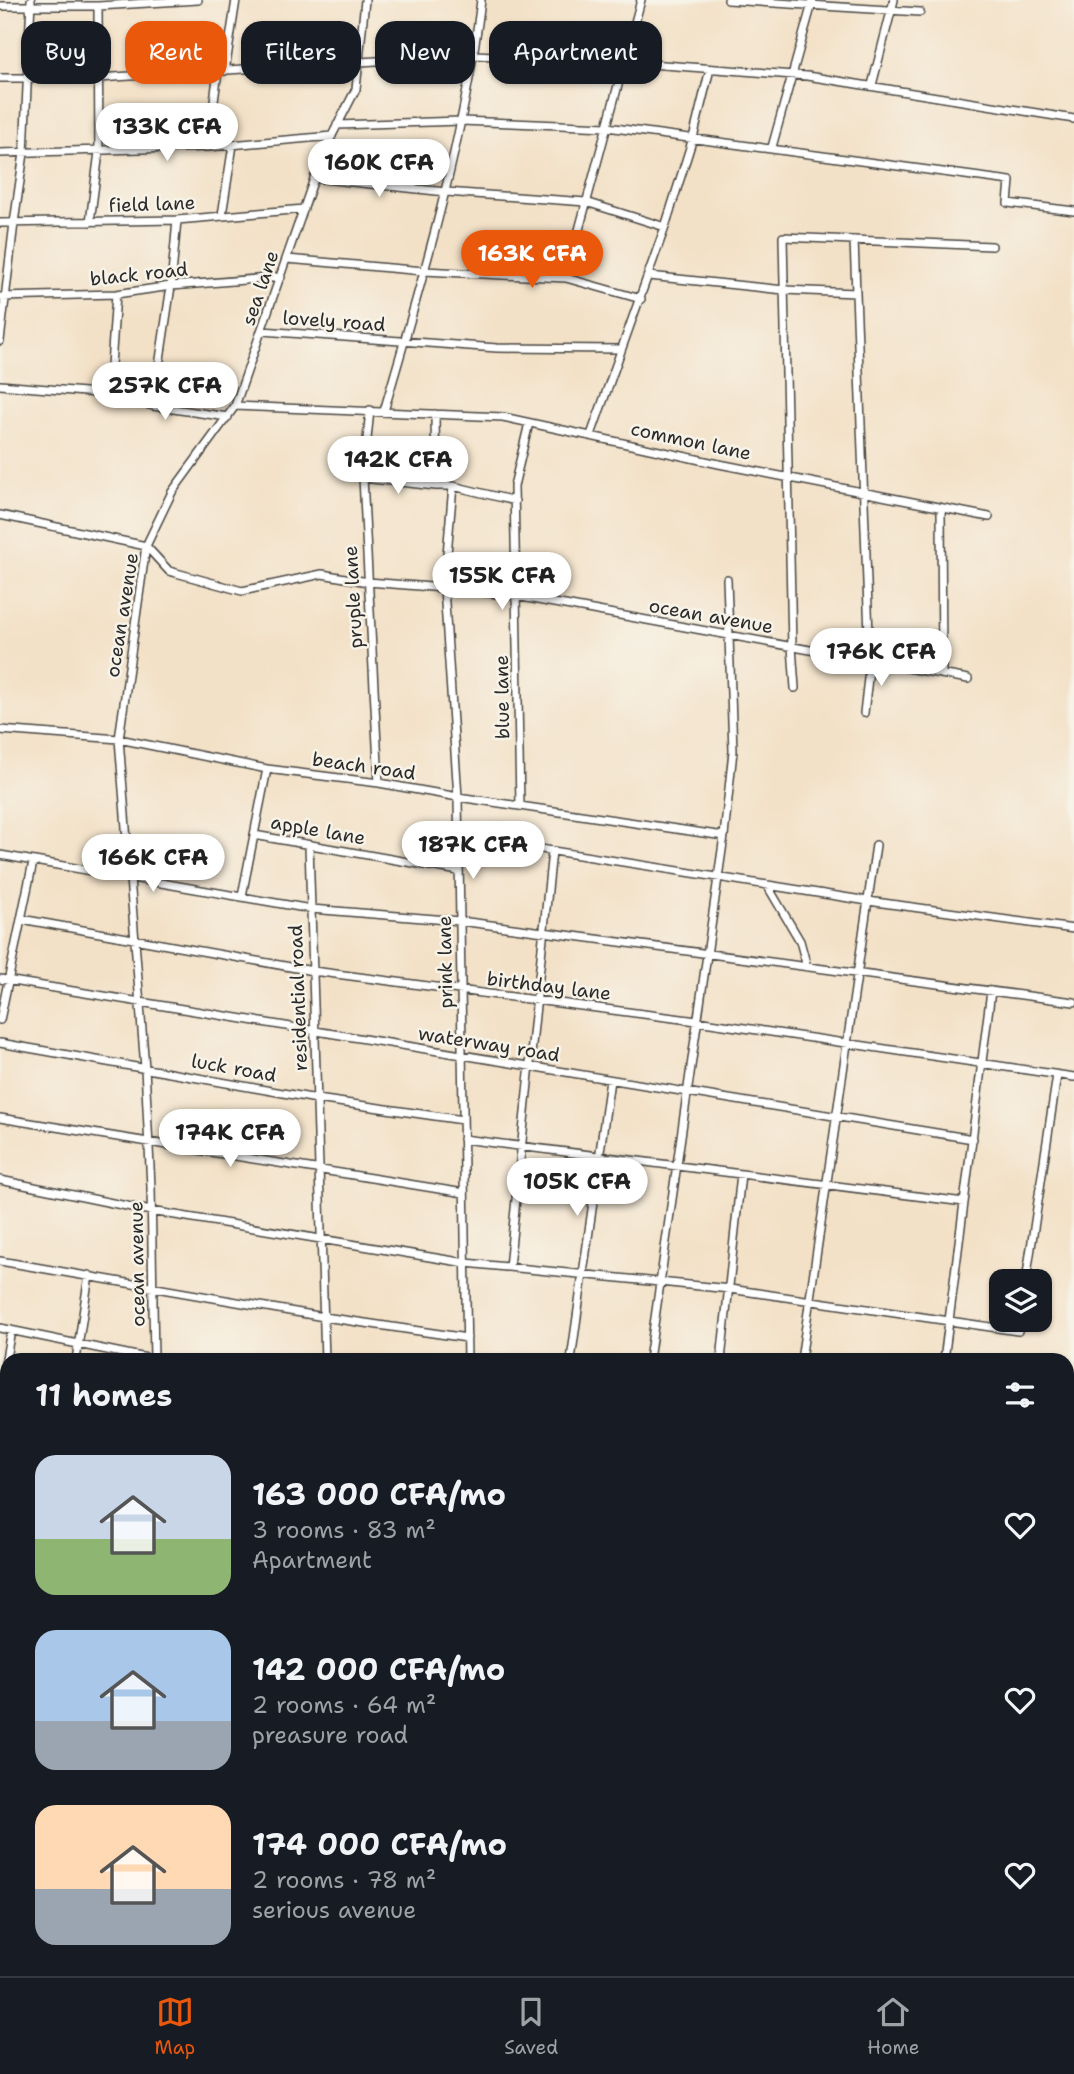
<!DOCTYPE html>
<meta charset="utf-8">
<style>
body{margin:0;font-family:"Shantell Sans",sans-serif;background:#20242c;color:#f1f3f6;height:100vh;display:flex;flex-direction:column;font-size:26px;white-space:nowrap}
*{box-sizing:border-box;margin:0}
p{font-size:23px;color:#9ea1a6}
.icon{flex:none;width:38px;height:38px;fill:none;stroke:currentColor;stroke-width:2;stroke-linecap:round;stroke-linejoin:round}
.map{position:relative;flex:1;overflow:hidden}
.details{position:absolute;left:0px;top:1353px;width:1074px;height:625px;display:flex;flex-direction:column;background:#171b24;border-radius:21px 21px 0 0;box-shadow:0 2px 5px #0004}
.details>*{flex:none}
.guide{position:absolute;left:21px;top:21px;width:700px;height:63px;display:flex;gap:14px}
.fabs{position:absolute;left:989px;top:1269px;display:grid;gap:14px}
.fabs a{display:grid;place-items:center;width:63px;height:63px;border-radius:14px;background:#171b24;box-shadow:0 2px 5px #0004;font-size:35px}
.price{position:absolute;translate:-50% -60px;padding:0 16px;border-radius:24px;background:#fff;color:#222;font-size:23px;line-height:46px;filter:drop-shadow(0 2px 4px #0008)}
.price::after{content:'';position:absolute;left:50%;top:42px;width:21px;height:16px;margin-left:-10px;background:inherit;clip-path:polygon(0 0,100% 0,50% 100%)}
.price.current{background:#ea580c;color:#fff}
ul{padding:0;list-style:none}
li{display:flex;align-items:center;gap:21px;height:175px;padding:0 35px}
li span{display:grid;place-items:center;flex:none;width:196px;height:140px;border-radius:21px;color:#555}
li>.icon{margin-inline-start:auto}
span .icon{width:84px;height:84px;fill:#fffc;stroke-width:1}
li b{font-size:30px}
h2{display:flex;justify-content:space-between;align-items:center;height:84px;padding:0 35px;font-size:30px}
.chip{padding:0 24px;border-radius:21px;background:#171b24;box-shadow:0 2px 5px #0004;font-size:24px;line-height:63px}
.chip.current{background:#ea580c;color:#fff}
.tabs{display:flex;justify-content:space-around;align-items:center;height:98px;border-top:2px solid #363941;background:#171b24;font-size:19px;color:#9ea1a6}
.tabs a{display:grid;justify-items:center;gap:4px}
.tabs .current{color:#ea580c}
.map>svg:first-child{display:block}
</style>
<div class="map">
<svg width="1074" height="1976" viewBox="0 0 1074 1976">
<rect width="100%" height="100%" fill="#f7f3e8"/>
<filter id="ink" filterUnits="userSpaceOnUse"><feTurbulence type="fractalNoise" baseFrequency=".0143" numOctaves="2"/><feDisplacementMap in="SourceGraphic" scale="14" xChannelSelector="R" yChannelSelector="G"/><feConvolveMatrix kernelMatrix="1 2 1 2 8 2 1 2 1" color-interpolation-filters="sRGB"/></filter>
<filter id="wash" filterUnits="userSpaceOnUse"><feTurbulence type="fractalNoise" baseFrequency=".00686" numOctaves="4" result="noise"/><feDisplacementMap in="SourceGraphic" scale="28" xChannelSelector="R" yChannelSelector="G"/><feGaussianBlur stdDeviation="1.57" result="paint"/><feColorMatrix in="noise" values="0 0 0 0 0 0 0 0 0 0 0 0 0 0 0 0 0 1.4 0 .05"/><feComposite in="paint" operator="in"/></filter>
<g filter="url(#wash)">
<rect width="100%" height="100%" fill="#f3e1c7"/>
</g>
<g filter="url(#ink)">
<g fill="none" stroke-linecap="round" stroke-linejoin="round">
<!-- street casing -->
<g stroke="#494642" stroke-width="10">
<path id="street" d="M728,0L920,12
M0,6H98L198,0
M225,71L236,0
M0,78H98L474,55L624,62L807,76L1074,119
M872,85L894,0
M337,125L461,121L607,127L1010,181L1008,203L1074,211
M208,147L218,71
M772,147L813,0
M0,153L208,147L332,136
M314,178L446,192L586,202L665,227
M222,215L233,145
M90,222L99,152L98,6
M0,223L177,220L304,209
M854,240L870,661L864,713
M287,259L424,271L566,278L641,299
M649,276L784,290L856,293
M566,278L641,0
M1,297L116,294L171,286L281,277
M262,331L497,348L621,349
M0,341L14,223L24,153L31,0
M0,385L109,394L153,406L228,417
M109,394L116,294
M153,406L171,286L177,220
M235,406L503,417L719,464L989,517
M370,410L363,478L379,783
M384,411C424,275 464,140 481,0
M435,414L436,486H453L444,588L458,797L467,1360
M591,435L665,227L693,138L710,69
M363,478L436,486
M453,486L515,501
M941,508L942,674
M0,515L146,546L172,492L235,406L323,153L356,89L365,0
M795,688L792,647L783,237L992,246
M0,730L119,739L267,769L379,783L458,797L724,836
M520,805L514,486L529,423
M254,835L459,871
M459,836L868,901L1074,929
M309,845L325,1360
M0,855L311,909L460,921L1074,1002
M767,885L800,941L807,967
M242,896L267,769
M21,919L313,971L697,1021L1074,1077
M0,979L973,1139
M0,1020L33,862
M0,1043L317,1099L463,1120
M0,1118L464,1193
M463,1139L964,1202
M0,1180L151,1211L466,1263L730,1289L1018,1331L1020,1320
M0,1261L324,1317L467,1338
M509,1267L552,851
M1026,1281L1057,1075
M0,1328L156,1360
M76,1360L89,1275
M154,1360L151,1187L145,1068L119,739L146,546L169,571L242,591L322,574L368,582L444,588L516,596L968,679
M571,1360L610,1080
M649,1360L724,836L733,751L727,579
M721,1360L741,1174
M801,1360L876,845
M944,1360L991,991
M0,1392L11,1330
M1068,1481L1074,1482
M0,1519L7,1520
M1068,1550L1074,1551
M0,1620L7,1618
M1068,1804L1074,1805
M1068,1878L1074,1879
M1068,1964L1074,1931
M238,1970L239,1976
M302,1970L326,1976
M666,1970L696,1976
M57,1976V1970
M424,1976L425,1970
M575,1976L576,1970
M644,1976L646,1970
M711,1976L712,1970
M786,1976L787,1970
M882,1976L883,1970
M933,1976L934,1970
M1065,1976L1066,1970"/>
</g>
<!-- primary casing -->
<g stroke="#494642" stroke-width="14">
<path id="primary" d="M1068,1636L1074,1641
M0,1881L7,1882"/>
</g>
<!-- street -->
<use href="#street" stroke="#fff" stroke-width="7"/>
<!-- primary -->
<use href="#primary" stroke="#fdbc70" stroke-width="10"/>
</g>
</g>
<g text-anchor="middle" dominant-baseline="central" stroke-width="5" stroke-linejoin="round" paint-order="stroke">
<!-- street labels -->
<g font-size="19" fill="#2b2b2b" stroke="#f7f3e8">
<text transform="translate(152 204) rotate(-2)">field lane</text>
<text transform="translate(139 274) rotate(-6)">black road</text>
<text transform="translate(260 288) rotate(-71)">sea lane</text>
<text transform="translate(334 321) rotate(4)">lovely road</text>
<text transform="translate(691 441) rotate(12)">common lane</text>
<text transform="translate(353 597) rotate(-93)">pruple lane</text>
<text transform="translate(122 615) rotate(-81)">ocean avenue</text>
<text transform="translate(711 616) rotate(10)">ocean avenue</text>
<text transform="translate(502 697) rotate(-91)">blue lane</text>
<text transform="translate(364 766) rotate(8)">beach road</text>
<text transform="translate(318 830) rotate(10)">apple lane</text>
<text transform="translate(445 962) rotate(-91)">prink lane</text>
<text transform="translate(549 986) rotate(7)">birthday lane</text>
<text transform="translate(298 998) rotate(-92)">residential road</text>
<text transform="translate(489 1044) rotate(9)">waterway road</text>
<text transform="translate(234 1068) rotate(10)">luck road</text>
<text transform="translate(137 1264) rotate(-91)">ocean avenue</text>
</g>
</g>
</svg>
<div class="fabs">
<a><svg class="icon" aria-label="layers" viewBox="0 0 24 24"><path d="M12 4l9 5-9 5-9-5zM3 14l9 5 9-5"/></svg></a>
</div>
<b class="price" style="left:167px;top:163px">133K CFA</b>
<b class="price" style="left:379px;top:199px">160K CFA</b>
<b class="price current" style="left:532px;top:290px">163K CFA</b>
<b class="price" style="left:165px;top:422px">257K CFA</b>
<b class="price" style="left:398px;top:496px">142K CFA</b>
<b class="price" style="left:502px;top:612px">155K CFA</b>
<b class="price" style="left:881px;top:688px">176K CFA</b>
<b class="price" style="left:473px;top:881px">187K CFA</b>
<b class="price" style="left:153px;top:894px">166K CFA</b>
<b class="price" style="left:230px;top:1169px">174K CFA</b>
<b class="price" style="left:577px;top:1218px">105K CFA</b>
<div class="guide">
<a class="chip">Buy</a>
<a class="chip current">Rent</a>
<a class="chip">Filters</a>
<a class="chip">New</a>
<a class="chip">Apartment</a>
</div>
<section class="details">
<h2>11 homes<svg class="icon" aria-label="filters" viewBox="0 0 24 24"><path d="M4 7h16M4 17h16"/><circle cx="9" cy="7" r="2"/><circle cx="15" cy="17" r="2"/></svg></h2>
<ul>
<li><span style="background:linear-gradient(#c9d6e8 60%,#8fb573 0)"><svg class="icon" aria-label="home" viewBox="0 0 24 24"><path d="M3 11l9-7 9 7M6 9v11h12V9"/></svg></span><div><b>163 000 CFA/mo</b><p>3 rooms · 83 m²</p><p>Apartment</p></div><svg class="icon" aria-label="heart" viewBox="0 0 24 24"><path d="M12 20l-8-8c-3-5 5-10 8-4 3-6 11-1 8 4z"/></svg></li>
<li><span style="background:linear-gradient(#a9c7e8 65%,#9aa5b1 0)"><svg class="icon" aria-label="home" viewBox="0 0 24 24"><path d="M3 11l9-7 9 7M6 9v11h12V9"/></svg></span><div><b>142 000 CFA/mo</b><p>2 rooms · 64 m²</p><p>preasure road</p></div><svg class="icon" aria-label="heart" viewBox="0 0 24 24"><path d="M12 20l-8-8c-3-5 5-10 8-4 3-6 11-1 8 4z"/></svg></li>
<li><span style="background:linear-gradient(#ffd9b3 60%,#9aa5b1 0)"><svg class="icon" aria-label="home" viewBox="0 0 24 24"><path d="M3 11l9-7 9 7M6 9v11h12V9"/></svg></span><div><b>174 000 CFA/mo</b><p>2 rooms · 78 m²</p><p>serious avenue</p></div><svg class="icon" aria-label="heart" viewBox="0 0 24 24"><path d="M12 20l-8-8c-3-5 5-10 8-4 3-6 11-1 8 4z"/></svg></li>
</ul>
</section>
</div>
<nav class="tabs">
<a class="current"><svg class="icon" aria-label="map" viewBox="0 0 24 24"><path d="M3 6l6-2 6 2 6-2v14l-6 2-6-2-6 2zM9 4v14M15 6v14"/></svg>Map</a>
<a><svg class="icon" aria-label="saved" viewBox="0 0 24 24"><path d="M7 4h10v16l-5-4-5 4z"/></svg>Saved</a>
<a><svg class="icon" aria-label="home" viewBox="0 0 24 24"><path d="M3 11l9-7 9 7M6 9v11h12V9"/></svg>Home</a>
</nav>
